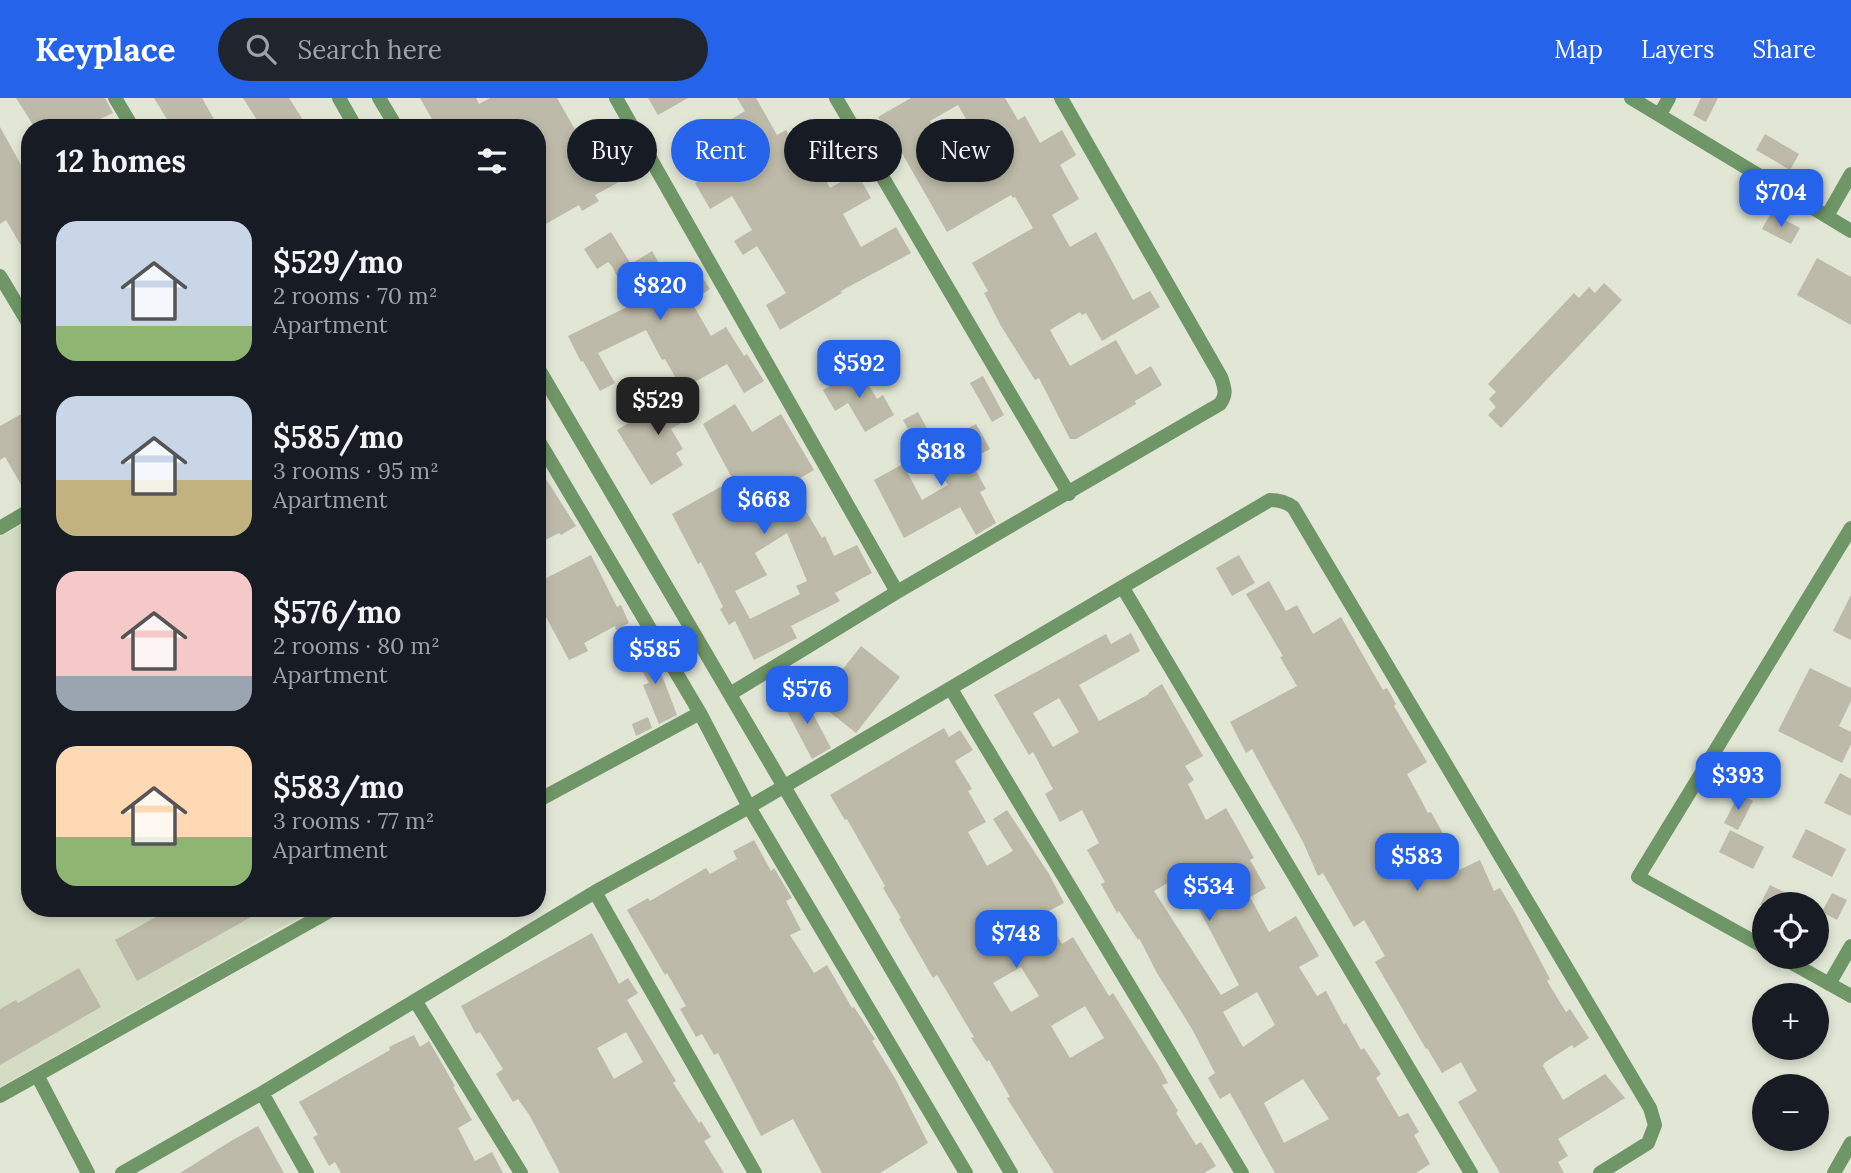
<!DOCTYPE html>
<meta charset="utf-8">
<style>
body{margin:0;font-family:Lora,serif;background:#20242c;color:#f1f3f6;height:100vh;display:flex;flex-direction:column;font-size:26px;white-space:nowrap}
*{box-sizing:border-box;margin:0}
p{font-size:23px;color:#9ea1a6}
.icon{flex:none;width:38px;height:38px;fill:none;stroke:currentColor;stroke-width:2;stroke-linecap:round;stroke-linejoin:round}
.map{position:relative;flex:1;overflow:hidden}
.side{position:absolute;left:21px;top:21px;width:525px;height:798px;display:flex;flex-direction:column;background:#171b24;border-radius:28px;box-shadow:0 4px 10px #0003}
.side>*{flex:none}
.guide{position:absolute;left:567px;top:21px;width:665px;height:63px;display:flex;gap:14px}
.tools{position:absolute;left:1752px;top:794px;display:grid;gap:14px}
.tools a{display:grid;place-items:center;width:77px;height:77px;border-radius:50%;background:#171b24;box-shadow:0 4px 10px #0003;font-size:35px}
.price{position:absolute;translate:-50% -60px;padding:0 16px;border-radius:14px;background:#2563eb;color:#fff;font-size:23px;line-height:46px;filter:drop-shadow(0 2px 4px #0008)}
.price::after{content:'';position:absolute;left:50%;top:42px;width:21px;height:16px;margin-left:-10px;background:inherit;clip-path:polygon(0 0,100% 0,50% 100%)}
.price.active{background:#222;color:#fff}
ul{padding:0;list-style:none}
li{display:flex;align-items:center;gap:21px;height:175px;padding:0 35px}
li span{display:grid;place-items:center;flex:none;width:196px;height:140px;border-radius:21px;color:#555}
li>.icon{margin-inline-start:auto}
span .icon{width:84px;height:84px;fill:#fffc;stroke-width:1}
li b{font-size:30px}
h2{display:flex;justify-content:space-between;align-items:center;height:84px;padding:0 35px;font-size:30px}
.chip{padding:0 24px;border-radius:32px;background:#171b24;box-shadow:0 4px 10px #0003;font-size:24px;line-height:63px}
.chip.active{background:#2563eb;color:#fff}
header{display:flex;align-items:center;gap:42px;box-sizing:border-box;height:98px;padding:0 35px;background:#2563eb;color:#fff}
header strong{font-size:33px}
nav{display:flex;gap:38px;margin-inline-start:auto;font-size:24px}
.search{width:490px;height:63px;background:#20242c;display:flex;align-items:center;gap:18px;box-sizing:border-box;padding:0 24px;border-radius:38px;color:#9ea1a6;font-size:26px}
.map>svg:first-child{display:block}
</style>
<header>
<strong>Keyplace</strong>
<div class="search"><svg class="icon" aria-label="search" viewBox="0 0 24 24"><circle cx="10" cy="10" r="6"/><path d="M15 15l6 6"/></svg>Search here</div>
<nav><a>Map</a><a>Layers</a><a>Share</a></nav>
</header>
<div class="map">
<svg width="1851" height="1075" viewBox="0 0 1851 1075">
<rect width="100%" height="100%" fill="#e1e6d5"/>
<!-- built -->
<path fill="#d5dcc4" d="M30,422V810H316L0,989V439Z"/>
<!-- building -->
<path fill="#bdbaa9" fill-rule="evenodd" d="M16,0H105L113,15L81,30H35Z
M154,0H202L219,30H176L171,21L168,23Z
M243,0H289L308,30H262Z
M420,0H476L479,6L490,0H557L577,35L579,34L596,61L623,48L634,69L616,78L619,84L595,97L599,103L582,113L579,107L537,131V30H437Z
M648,0H688L658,17Z
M737,0H756L777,37L786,32L803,63L812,58L830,90L857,75L871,100L843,116L861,149L896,129L911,155L841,193L842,195L780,232L766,207L786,195L757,148L743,157L734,143L752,132L732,98L710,111L695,85L698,83L680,52L745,13Z
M911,0H1005L1018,22L1025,18L1040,45L1062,32L1076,57L1060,67L1079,101L1052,117L1070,149L1096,134L1133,202L1150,193L1160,209L1102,243L1086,215L1082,217L1080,214L1050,232L1070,268L1116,242L1136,277L1151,268L1162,287L1135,303L1136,306L1076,341H1070L1039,280L1035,282L1001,228L984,195L988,193L972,165L1033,130L1015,99L1013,100L1011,97L947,134L895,43L893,44L878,19ZM958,7L978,42L950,57L930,23Z
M1701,0H1718L1706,24L1693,17Z
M0,29L25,74L30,70V107L21,112L30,127V163L6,122L0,126Z
M1765,36L1799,56L1790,72L1756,52Z
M1771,115L1800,130L1791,146L1762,131Z
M611,134L631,166L652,153L669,182L693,166L710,191L691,203L711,238L726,229L744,258L747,256L764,283L744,295L727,266L682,291L665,261L662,262L646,232L598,255L615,285L600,293L583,263L581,264L568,238L633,206L611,167L608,164L597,171L584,151Z
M1817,160L1851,179V227L1797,197Z
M1604,185L1622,202L1501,330L1488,317L1496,309L1489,301L1496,294L1488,286L1574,195L1579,200L1589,189L1595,195Z
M859,271L877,301L883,297L894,317L865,334L848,305L835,313L823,292Z
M983,278L1004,317L992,324L970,285Z
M684,293L698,315L671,331L683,351L676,355L683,367L651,387L617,332Z
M735,306L752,334L781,316L814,372L790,386L822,440L825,438L834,458L857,447L872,475L835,495L840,503L791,528L797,540L754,562L735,523L729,527L720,511L723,509L701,464L698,466L672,416L733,382L703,326ZM787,435L807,483L796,488L800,496L750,521L735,493L767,477L755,455Z
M30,311V402L5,359L0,362V328Z
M918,314L931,338L916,346L903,322Z
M976,326L990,351L970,362L986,391L980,394L996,425L976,437L960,409L904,440L874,382L903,366L922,402L948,387L945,382L948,380L931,351Z
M537,367L576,428L561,437L559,435L537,446Z
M591,457L617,509L621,507L629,525L616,532L615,528L584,545L588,553L569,562L545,517L537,521V485Z
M1239,457L1255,485L1232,498L1216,470Z
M1269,483L1286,513L1297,507L1313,536L1341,519L1383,592L1387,590L1396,606L1394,608L1427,664L1407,676L1428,715L1431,714L1446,741L1459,772L1480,762L1494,793L1500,790L1514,813L1550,881L1547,883L1566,914L1570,911L1589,940L1574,950L1572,947L1544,965L1543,968L1563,1002L1605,976L1625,1000L1558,1041L1568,1058L1558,1064L1564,1075H1500L1458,1004L1477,993L1461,964L1442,975L1427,950L1426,951L1375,864L1385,858L1364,822L1354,829L1323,775L1318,778L1303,744L1252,651L1246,655L1230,624L1297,588L1280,559L1283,558L1246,496Z
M1851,497V542L1833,533Z
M1131,535L1140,553L1079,587L1099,623L1149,596L1148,595L1162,586L1203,658L1185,668L1194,682L1188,686L1206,722L1226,710L1239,733L1254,760L1250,762L1266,790L1250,799L1269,834L1296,818L1319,858L1299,869L1317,898L1326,893L1344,927L1346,925L1361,952L1364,950L1381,976L1376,980L1399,1019L1408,1015L1419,1034L1414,1037L1430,1066L1416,1075H1275L1230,995L1220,1001L1208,980L1215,975L1192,931L1157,875L1139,840L1138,842L1119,813L1117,815L1101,786L1105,784L1087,752L1099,745L1082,712L1060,724L1045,696L1053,691L1033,654L1029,657L994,597L1106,536L1111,546ZM1059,600L1079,634L1053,649L1033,615ZM1181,777L1239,887L1221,897L1154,793ZM1257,894L1275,927L1243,949L1223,914ZM1303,981L1329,1021L1284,1045L1264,1005Z
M645,546L661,575L677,617L659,626L643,587L649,585L632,554Z
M861,548L900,579L856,635L817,604Z
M1810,570L1851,590V603L1839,628L1851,634V646L1842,665L1778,633Z
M802,595L831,650L812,661L783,606Z
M648,619L652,630L636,638L632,626Z
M944,630L949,639L960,632L973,652L955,663L972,691L968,693L986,724L968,734L987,768L1013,753L993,721L1007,712L1049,776L1064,805L1045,815L1062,846L1073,839L1109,898L1113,895L1160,970L1168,985L1162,987L1178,1013L1176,1015L1196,1047L1201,1044L1216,1068L1204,1075H1054L1007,1000L1010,999L989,962L987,964L971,940L974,939L937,877L933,880L899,821L901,820L883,790L885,788L847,721L845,722L830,697ZM1021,869L1039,898L1011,914L993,885ZM1085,908L1104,940L1070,960L1051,928Z
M1840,675L1851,681V718L1824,705Z
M1739,696L1753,703L1738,732L1724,725Z
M1806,731L1846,751L1832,779L1792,759Z
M1730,732L1764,749L1753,771L1719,754Z
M754,742L771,773L774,770L792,800L786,803L801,832L790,837L814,875L827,867L852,910L854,909L875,941L872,943L896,982L928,1045L880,1075H822L793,1021L761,1038L718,955L714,957L702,936L696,939L680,911L686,908L667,875L665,877L627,812L648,800L650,803L706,770L710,776L737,761L733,753Z
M1770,787L1784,794L1777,807H1760Z
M1832,795L1847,802L1837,822L1822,814Z
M172,810H267L137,883L115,842Z
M592,835L619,886L628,880L638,895L627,902L676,983L673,985L699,1025L701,1023L711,1039L704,1043L724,1075H560L530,1018L518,1001L513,1004L496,976L503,971L480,934L476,936L461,908ZM626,934L643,964L614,981L597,950Z
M79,870L101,909L0,967V911L16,902L18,905Z
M414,937L420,949L429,943L455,988L453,989L472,1022L458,1030L475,1063L492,1054L503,1075H341L335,1064L329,1068L313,1039L318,1037L299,1004L390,952L389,949Z
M258,1028L284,1075H180L231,1043Z"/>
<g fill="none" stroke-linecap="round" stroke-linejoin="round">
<!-- minor -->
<path stroke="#6f9666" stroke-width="14" d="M115,0L133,30
M339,0L356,30
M379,0L397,30
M616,0L897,494
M836,0L1069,396
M1631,0L1851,133
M1660,16L1669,0
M1827,118L1851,76
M0,178L30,228
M537,268L1011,1075
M537,340L700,615L749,709L966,1075
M0,430L30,412
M1123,490L1471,1075
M951,591L1242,1075
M730,596L897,494L1220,306C1227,296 1225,291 1221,279L1061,0
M537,703L700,615
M595,794L755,1075
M1764,849L1638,779L1851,430
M1781,859L1851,898
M1829,886L1851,848
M416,904L521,1075
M37,977L88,1075
M262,995L307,1075
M0,998L335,810
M122,1075L262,995L595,794L749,709L1270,402C1279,402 1286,404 1293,409L1650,1010L1655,1027L1648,1045L1600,1075
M1834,1075L1851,1045"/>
</g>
</svg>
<div class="tools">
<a><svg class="icon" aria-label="locate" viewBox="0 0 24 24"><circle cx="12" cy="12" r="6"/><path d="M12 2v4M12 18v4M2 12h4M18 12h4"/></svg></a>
<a>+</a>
<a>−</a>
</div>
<b class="price" style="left:1781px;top:131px">$704</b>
<b class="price" style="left:660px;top:224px">$820</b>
<b class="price" style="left:859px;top:302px">$592</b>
<b class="price active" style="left:658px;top:339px">$529</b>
<b class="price" style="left:941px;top:390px">$818</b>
<b class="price" style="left:764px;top:438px">$668</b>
<b class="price" style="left:655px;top:588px">$585</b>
<b class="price" style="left:807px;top:628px">$576</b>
<b class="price" style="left:1738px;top:714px">$393</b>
<b class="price" style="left:1417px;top:795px">$583</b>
<b class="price" style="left:1209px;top:825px">$534</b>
<b class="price" style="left:1016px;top:872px">$748</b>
<div class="guide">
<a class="chip">Buy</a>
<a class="chip active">Rent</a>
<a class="chip">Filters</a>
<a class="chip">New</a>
</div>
<section class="side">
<h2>12 homes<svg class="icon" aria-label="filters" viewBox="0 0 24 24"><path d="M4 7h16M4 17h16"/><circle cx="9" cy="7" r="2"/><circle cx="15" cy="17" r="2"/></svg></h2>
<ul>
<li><span style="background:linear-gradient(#c9d6e8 75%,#8fb573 0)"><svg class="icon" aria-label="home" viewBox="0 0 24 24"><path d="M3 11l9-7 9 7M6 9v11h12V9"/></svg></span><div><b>$529/mo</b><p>2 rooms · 70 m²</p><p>Apartment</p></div></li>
<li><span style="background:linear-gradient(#c9d6e8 60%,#c2b280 0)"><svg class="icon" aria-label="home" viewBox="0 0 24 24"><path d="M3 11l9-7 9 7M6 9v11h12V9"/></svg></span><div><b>$585/mo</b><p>3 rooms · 95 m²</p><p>Apartment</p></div></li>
<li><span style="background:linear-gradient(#f6c9c9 75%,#9aa5b1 0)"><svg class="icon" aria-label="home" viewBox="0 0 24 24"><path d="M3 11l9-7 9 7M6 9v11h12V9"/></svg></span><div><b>$576/mo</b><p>2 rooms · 80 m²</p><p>Apartment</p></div></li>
<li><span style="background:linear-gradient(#ffd9b3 65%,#8fb573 0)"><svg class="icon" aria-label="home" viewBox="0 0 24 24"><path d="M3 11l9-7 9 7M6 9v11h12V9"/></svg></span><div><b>$583/mo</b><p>3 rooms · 77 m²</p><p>Apartment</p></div></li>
</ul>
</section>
</div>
